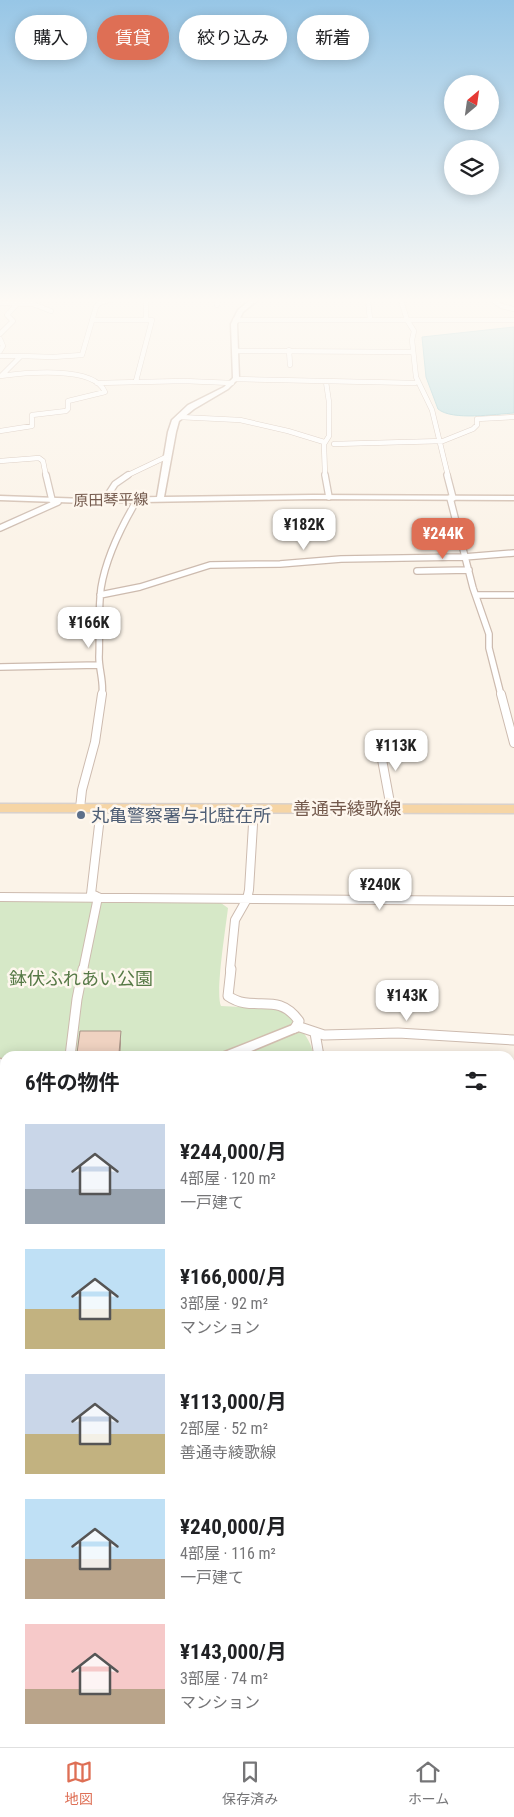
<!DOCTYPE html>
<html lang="ja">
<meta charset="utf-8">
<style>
body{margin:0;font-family:"Roboto Condensed","Noto Sans JP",sans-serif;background:#f6f6f6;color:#202124;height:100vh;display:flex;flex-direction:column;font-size:19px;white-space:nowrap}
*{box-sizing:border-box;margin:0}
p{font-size:16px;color:#757577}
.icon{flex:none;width:28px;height:28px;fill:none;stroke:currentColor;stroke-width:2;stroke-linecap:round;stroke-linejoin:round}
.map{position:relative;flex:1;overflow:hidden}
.panel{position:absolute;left:0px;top:1051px;width:515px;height:696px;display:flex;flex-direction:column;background:#fff;border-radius:15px 15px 0 0;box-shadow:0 2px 12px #0003}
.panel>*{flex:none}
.banner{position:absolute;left:15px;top:15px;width:485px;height:45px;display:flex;gap:10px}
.needle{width:32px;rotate:29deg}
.fabs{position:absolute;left:444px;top:75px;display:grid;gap:10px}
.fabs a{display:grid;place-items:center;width:55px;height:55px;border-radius:50%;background:#fff;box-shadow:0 2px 12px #0003;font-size:25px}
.price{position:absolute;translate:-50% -42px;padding:0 11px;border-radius:10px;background:#fff;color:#222;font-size:16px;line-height:32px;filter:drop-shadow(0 1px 2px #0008)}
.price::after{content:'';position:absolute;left:50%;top:30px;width:15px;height:11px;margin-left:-8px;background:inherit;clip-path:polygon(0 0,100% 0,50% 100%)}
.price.on{background:#de6f55;color:#fff}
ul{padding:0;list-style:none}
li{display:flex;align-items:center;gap:15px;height:125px;padding:0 25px}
li span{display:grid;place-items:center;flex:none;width:140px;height:100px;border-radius:0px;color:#555}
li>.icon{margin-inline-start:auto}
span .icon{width:60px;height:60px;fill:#fffc;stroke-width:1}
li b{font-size:21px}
h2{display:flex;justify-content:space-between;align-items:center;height:60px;padding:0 25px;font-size:21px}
.tag{padding:0 18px;border-radius:22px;background:#fff;box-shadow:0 2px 12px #0003;font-size:18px;line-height:45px}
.tag.on{background:#de6f55;color:#fff}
.dock{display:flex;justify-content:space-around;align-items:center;height:70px;border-top:1px solid #e0e0e0;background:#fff;font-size:14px;color:#757577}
.dock a{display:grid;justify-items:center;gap:2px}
.dock .on{color:#de6f55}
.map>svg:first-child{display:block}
</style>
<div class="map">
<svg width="514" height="1747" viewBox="0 0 514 1747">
<rect width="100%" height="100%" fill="#fbf3e8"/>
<!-- green -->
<path fill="#d6e8c7" d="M0,899L218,901L228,908C226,926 215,994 221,1006L280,1009C296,1022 310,1036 314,1056H5V1187L0,1189Z
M510,1127H514V1596L510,1594Z
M5,1192V1742L339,1743L335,1747H0V1195Z"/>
<!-- water -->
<path fill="#bde0e4" stroke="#a4cfd5" d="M514,327V413C496,414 452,421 438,409L426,377L422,337Z
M0,1093H5V1154H0Z"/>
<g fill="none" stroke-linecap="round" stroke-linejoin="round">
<!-- street-far3 casing -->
<g stroke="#cdbbaf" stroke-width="5.5">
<path id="street-far3" d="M146,300V320
M368,300L370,319
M401,300L407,320L414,331L412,340L416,377L432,410L448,476
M493,300L501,306L514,309
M0,303L33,304L51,311
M217,305L218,300
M92,320H152L136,381
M235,320H514
M0,334L13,321L7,315L19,302
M0,339L3,346L0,351
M289,350L290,365
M235,351L413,352
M0,356H21
M2,375L21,356L53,357L82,355L96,307L99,303L109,300
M0,376C23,373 94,365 105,392L68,401V409L66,411L32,415V426L0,431
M235,379L415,383
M97,383L184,381L232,383
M179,417L240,420L288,431L324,442
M334,444L443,441L473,429L477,425V419L514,417
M0,461L39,458L43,461L46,476
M126,476L168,456
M325,476L324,444L329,436V402L326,382"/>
</g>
<!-- street-far2 casing -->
<g stroke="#cdbbaf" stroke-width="8">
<path id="street-far2" d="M46,475L52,500
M325,475L329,497
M447,475L453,498
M450,498L473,588L489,634V648L501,695
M104,501L115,484L128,475
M0,528L58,502
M417,571L469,570
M100,595L140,587L210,565L280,564L341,559L464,557L514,553
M476,595H514
M0,667L99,665
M102,695C104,682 99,670 99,657C100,635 98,610 101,588C106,557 121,527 137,500"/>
</g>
<!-- street-far1 casing -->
<g stroke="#cdbbaf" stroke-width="10">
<path id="street-far1" d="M501,694L514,743
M378,738L391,808
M80,808L82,790L95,742L102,694
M96,896L91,894L101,808
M0,897L514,901
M83,970L98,897
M230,970L235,920L247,899L249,890L254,808"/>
</g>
<!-- street casing -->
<g stroke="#cdbbaf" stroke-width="11">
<path id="street" d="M231,969L228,996C254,1014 277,990 299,1021L295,1028
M297,1026L324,1035L398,1033L514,1040
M315,1033L319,1056
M70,1056L77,999L83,969
M510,1110L514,1112"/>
</g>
<!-- secondary casing -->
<g stroke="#d1bdaf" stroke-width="3">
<path id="secondary" d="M250,300H258L243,312L237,324L239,378L228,389L194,409L179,421L176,432L164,497L313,495L514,496V500L313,499L86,503L0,500V496L86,499L157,497L168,432L172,420L188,405L224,387L233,378L231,324L238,310Z
M295,1024L299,1025L301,1028L299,1031L239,1056H221L222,1053Z
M0,1059L5,1060V1068L0,1067Z"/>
</g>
<!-- primary casing -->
<g stroke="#d8d1cd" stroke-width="3">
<path id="primary" d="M0,804L514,805V813L0,812Z"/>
</g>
<!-- street-far3 -->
<use href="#street-far3" stroke="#fff" stroke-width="4.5"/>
<!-- street-far2 -->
<use href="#street-far2" stroke="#fff" stroke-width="5.5"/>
<!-- street-far1 -->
<use href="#street-far1" stroke="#fff" stroke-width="8"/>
<!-- street -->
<use href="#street" stroke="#fff" stroke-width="9"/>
<!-- secondary -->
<use href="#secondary" fill="#fff" fill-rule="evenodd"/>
<!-- primary -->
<use href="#primary" fill="#f6d5a5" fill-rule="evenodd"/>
</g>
<!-- wall -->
<path fill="#ceb5a6" d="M121,1040L120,1056H77V1053Z"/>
<!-- shaded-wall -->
<path fill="#a79387" d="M121,1031V1040L120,1056H119Z"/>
<!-- building -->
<path fill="#efd2c1" stroke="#a79387" d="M80,1031H121L119,1053H77Z"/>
<!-- sky -->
<linearGradient id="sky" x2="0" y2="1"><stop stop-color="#97c6e6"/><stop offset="0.55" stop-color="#fdfaf5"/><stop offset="1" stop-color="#fdfaf5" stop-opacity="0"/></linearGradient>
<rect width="514" height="545" fill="url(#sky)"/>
<!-- markers -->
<circle fill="#5c6f8a" stroke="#fef7ee" stroke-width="2" cx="81" cy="815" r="5"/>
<g text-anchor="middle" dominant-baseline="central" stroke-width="5" stroke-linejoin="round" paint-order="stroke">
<!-- far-street labels -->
<g font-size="15" fill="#745a4d" stroke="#fef7ee">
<text transform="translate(111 500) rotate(-1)">原田琴平線</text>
</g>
<!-- street labels -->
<g font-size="18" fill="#745a4d" stroke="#fef7ee">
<text x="347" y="808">善通寺綾歌線</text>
</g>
<!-- service labels -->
<g font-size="18" fill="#4e5e75" stroke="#fef7ee" text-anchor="start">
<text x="91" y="815">丸亀警察署与北駐在所</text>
</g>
<!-- park labels -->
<g font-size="18" fill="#567946" stroke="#fef7ee">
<text x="81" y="978">鉢伏ふれあい公園</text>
</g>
</g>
</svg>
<div class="fabs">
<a><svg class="needle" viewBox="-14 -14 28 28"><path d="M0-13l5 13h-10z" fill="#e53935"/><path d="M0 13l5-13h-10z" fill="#757577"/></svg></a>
<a><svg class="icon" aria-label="layers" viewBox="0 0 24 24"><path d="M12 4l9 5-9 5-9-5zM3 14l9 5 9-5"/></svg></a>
</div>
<b class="price" style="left:304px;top:551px">¥182K</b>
<b class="price on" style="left:443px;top:560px">¥244K</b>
<b class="price" style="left:89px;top:649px">¥166K</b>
<b class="price" style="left:396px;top:772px">¥113K</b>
<b class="price" style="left:380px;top:911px">¥240K</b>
<b class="price" style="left:407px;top:1022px">¥143K</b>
<div class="banner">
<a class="tag">購入</a>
<a class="tag on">賃貸</a>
<a class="tag">絞り込み</a>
<a class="tag">新着</a>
</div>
<section class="panel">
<h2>6件の物件<svg class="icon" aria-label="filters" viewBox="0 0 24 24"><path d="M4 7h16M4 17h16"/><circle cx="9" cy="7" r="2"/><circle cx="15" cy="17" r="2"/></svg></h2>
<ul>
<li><span style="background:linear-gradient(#c9d6e8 65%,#9aa5b1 0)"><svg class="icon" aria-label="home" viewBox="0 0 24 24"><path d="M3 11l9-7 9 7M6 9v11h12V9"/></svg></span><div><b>¥244,000/月</b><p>4部屋 · 120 m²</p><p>一戸建て</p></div></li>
<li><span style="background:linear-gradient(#bfe0f5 60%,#c2b280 0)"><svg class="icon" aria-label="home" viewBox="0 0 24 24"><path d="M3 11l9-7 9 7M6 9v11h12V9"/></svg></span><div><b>¥166,000/月</b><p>3部屋 · 92 m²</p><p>マンション</p></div></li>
<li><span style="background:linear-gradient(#c9d6e8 60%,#c2b280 0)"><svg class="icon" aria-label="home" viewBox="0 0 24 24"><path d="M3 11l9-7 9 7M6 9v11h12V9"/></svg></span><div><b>¥113,000/月</b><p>2部屋 · 52 m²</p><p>善通寺綾歌線</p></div></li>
<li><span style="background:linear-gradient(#bfe0f5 60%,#b9a48a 0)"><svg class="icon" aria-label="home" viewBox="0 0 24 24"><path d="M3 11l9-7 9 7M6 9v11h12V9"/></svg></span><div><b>¥240,000/月</b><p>4部屋 · 116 m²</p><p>一戸建て</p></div></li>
<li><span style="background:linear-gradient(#f6c9c9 65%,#b9a48a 0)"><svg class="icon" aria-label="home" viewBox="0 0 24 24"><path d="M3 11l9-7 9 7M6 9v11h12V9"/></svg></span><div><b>¥143,000/月</b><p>3部屋 · 74 m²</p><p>マンション</p></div></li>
</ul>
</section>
</div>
<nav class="dock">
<a class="on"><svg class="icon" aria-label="map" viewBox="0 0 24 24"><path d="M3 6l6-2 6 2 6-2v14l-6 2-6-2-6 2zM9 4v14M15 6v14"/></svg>地図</a>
<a><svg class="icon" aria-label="saved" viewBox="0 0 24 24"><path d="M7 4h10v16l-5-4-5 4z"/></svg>保存済み</a>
<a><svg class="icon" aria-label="home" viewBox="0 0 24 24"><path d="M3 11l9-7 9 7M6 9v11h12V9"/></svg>ホーム</a>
</nav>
